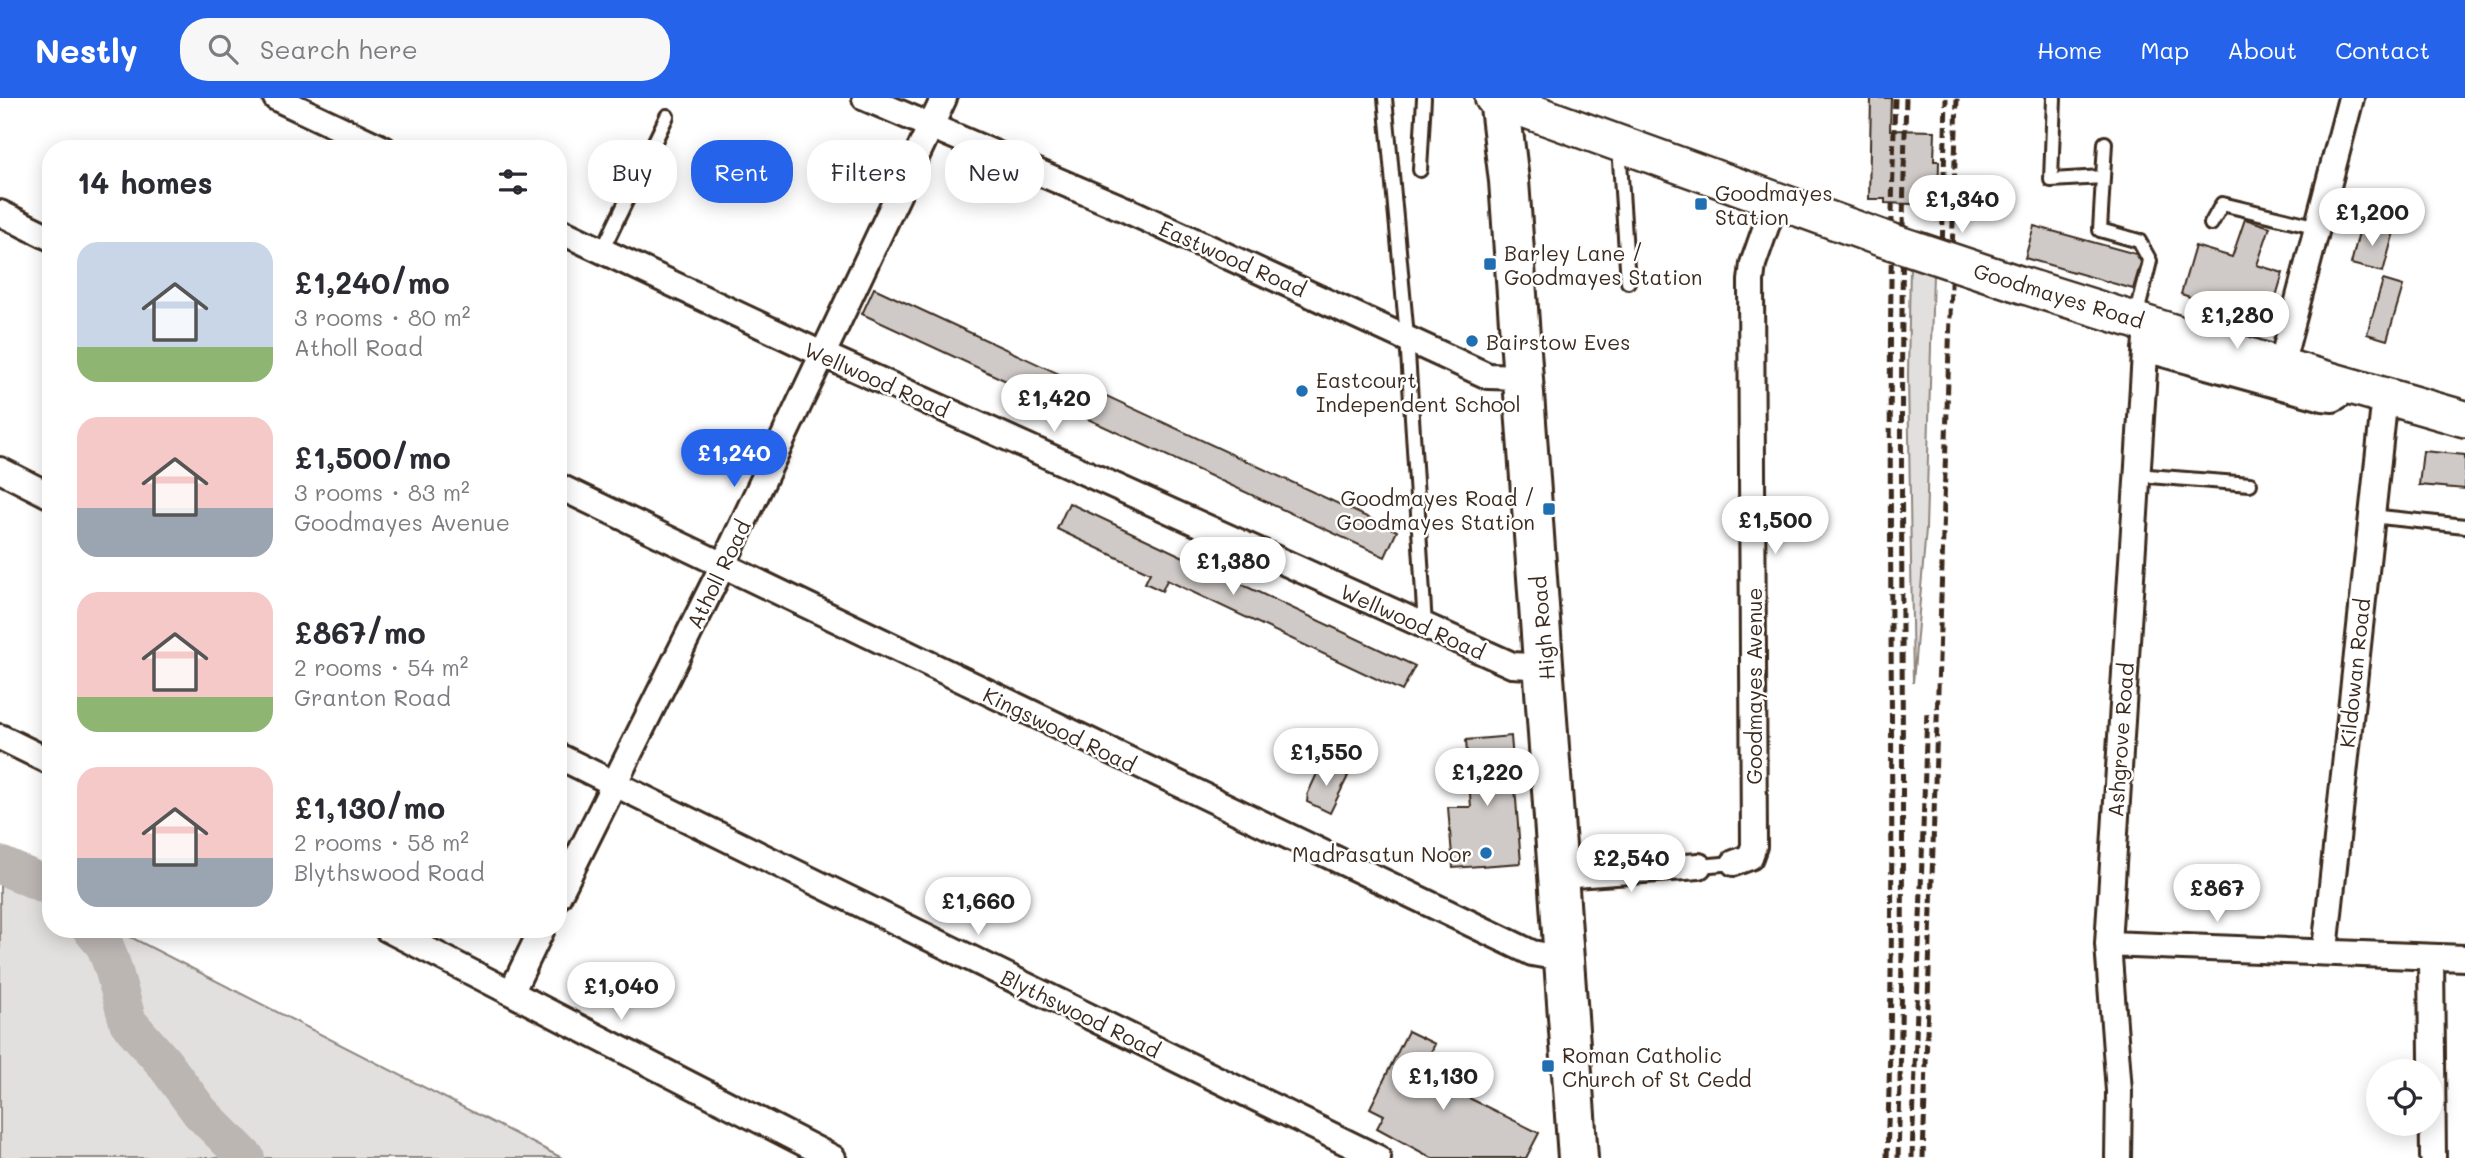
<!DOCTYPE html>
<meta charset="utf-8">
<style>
body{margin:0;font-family:Mali,sans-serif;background:#f7f7f7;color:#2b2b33;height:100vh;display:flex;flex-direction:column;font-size:26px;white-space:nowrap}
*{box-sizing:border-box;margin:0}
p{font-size:23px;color:#7c7c81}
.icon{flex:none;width:38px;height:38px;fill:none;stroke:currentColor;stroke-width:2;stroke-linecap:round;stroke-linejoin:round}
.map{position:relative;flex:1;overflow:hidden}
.panel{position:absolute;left:42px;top:42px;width:525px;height:798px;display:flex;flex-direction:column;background:#fff;border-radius:28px;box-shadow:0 4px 18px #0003}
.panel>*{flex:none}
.hud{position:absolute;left:588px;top:42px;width:665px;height:63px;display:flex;gap:14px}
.buttons{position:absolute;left:2366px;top:961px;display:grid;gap:14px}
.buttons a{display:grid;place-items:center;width:77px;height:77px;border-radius:50%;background:#fff;box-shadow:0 4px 18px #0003;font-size:35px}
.price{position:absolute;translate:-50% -60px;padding:0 16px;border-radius:24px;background:#fff;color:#222;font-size:23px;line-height:46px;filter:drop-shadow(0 2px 4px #0008)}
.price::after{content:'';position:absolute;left:50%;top:42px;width:21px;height:16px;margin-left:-10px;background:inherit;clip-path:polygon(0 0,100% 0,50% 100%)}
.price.current{background:#2563eb;color:#fff}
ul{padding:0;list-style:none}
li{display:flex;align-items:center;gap:21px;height:175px;padding:0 35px}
li span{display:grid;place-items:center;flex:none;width:196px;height:140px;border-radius:21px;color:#555}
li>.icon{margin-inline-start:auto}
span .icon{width:84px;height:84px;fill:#fffc;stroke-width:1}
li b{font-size:30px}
h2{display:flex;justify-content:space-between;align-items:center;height:84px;padding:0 35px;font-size:30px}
.tag{padding:0 24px;border-radius:28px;background:#fff;box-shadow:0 4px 18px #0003;font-size:24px;line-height:63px}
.tag.current{background:#2563eb;color:#fff}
header{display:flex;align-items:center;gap:42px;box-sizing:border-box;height:98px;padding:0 35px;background:#2563eb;color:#fff}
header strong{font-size:33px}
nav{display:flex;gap:38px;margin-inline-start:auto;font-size:24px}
.search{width:490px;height:63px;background:#f7f7f7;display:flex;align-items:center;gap:18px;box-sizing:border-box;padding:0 24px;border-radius:28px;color:#7c7c81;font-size:26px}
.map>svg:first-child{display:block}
</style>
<header>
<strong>Nestly</strong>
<div class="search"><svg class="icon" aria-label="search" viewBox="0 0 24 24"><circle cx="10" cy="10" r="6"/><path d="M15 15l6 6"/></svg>Search here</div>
<nav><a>Home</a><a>Map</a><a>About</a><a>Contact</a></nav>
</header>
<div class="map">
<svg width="2465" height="1060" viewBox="0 0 2465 1060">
<rect width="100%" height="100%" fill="#fff"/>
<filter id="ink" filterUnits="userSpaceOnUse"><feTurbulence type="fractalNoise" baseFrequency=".0143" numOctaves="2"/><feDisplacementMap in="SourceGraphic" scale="14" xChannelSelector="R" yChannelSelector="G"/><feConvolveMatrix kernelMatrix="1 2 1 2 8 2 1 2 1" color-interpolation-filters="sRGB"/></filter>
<g filter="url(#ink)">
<!-- green -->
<path fill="#e2e0de" stroke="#8e857e" stroke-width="2" d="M1910,167L1933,175L1926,431L1913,585L1908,276Z
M0,775L51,797V831H115L562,1060H0Z"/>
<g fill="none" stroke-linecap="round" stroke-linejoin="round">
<!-- river -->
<path stroke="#bcb6b3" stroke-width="38" d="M0,767L51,789
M91,831L105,848L113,870L128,924L164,965L200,1014L246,1060"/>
</g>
<!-- building -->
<path fill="#cfcac7" stroke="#3b2a1e" stroke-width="2" d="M1871,0H1891L1890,32L1935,33L1934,63H1939L1938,107L1885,105V101H1869Z
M2245,121L2270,129L2257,167L2283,175L2268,225L2181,196L2195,148L2232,159Z
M2361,126L2394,134L2383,174L2351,166Z
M2034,128L2136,156L2141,164L2133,191L2025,160Z
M2383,182L2403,188L2387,242L2367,236Z
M874,190L1397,433L1385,459L862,216Z
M2423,353L2465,357V391L2419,387Z
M1069,405L1415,568L1402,593L1167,482L1162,493L1145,485L1150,475L1057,431Z
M1511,638L1521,765L1453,770L1448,709H1471L1466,642Z
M1322,665L1348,678L1330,715L1307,704L1308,695Z
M1408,933L1435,946L1426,964L1472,988L1467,999L1539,1035L1526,1060H1432L1377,1030L1384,1017L1370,1010Z"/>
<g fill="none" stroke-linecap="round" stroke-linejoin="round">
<!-- lane casing -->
<g stroke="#3b2a1e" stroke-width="18">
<path id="lane" d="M1385,0L1407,239L1425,528
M2054,0L2051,82L2103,79
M2105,45L2100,132L2139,143L2150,163L2136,220
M1619,48L1628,184
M1420,72L1424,0
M2211,126L2222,106L2318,129
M602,153L667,18
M2136,377L2250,386
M2371,418L2465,428
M1699,768L1734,765"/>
</g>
<!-- street casing -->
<g stroke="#3b2a1e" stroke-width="30">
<path id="street" d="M276,0L384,51
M865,0L1129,113L1488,278L1523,279
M0,115L51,140
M558,132L824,257L1512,567L1545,569
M2145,251L2323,300L2333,301L2341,296L2344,286
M2281,268L2351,0
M0,372L51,398
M558,388L1532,855L1566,861
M0,639L51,664
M558,658L1378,1060
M1734,765L1750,759L1754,748L1751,183L1753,166L1775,103
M1560,778L1699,768
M558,799L722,469L944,0
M387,831L833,1060
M2108,846L2465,860
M2325,852L2385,298
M2431,859L2433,1060
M512,893L542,831
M2118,1060L2119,993L2108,846L2147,224"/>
</g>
<!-- secondary casing -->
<g stroke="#3b2a1e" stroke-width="40">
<path id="secondary" d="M1493,0L1881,140
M2025,188L2281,268L2465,321"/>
</g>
<!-- primary casing -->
<g stroke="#3b2a1e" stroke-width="44">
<path id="primary" d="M1499,0L1509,83L1578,1060"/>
</g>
<!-- lane -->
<use href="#lane" stroke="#fff" stroke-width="12"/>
<!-- street -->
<use href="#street" stroke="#fff" stroke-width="24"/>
<!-- secondary -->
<use href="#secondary" stroke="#fff" stroke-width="35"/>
<!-- primary -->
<use href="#primary" stroke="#fff" stroke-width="38"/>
<!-- rail -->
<path stroke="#3b2a1e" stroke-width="5" stroke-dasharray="10 5" stroke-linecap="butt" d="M1942,157L1946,0
M1887,1060C1899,707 1883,353 1895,0
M1898,1060C1909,707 1895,353 1906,0
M1912,1060L1927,612
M1923,1060L1957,0"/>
<!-- secondary-bridge casing -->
<g stroke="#3b2a1e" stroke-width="40" stroke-linecap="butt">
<path id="secondary-bridge" d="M1881,140L2025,188"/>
</g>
<!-- secondary-bridge -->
<use href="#secondary-bridge" stroke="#fff" stroke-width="35"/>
</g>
</g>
<!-- markers -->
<g fill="#1f6fb2" stroke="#fff" stroke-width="2.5">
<rect x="1694" y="99" width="14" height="14" rx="3.5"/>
<rect x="1483" y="159" width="14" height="14" rx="3.5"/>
<circle cx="1472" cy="243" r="7"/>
<circle cx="1302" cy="293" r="7"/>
<rect x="1542" y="404" width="14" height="14" rx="3.5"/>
<circle cx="1486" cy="755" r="7"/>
<rect x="1541" y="961" width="14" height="14" rx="3.5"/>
</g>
<g text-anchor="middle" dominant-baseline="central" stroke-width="5" stroke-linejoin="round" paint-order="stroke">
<!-- poi labels -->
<g font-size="21" fill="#3b2a1e" stroke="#fff" text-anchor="start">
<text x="1715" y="94">Goodmayes<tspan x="1715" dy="24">Station</tspan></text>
<text x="1504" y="154">Barley Lane /<tspan x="1504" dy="24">Goodmayes Station</tspan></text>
<text x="1486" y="243">Bairstow Eves</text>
<text x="1316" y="281">Eastcourt<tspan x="1316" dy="24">Independent School</tspan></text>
<text x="1535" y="399" text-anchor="end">Goodmayes Road /<tspan x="1535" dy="24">Goodmayes Station</tspan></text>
<text x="1472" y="755" text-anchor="end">Madrasatun Noor</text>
<text x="1562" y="956">Roman Catholic<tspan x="1562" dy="24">Church of St Cedd</tspan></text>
</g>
<!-- street labels -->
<g font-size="21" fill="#3b2a1e" stroke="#fff">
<text transform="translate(1233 160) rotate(24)">Eastwood Road</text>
<text transform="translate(2059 197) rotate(17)">Goodmayes Road</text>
<text transform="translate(877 281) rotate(24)">Wellwood Road</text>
<text transform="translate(718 476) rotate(-64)">Atholl Road</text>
<text transform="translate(1413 523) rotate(24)">Wellwood Road</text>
<text transform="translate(1542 530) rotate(-95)">High Road</text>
<text transform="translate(2354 575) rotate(-84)">Kildowan Road</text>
<text transform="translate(1753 588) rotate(-90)">Goodmayes Avenue</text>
<text transform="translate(1060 631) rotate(26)">Kingswood Road</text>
<text transform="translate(2120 642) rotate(-86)">Ashgrove Road</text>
<text transform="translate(1081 915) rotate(26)">Blythswood Road</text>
</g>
</g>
</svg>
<div class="buttons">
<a><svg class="icon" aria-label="locate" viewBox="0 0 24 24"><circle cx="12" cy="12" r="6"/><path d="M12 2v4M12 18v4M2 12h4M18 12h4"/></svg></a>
</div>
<b class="price" style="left:1962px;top:137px">£1,340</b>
<b class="price" style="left:2372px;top:150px">£1,200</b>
<b class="price" style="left:2237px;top:253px">£1,280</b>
<b class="price" style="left:1054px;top:336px">£1,420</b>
<b class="price current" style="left:734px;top:391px">£1,240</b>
<b class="price" style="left:1775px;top:458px">£1,500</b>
<b class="price" style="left:1233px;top:499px">£1,380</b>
<b class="price" style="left:1326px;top:690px">£1,550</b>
<b class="price" style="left:1487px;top:710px">£1,220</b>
<b class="price" style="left:1631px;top:796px">£2,540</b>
<b class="price" style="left:2217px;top:826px">£867</b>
<b class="price" style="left:978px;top:839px">£1,660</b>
<b class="price" style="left:621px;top:924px">£1,040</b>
<b class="price" style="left:1443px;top:1014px">£1,130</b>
<div class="hud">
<a class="tag">Buy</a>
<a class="tag current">Rent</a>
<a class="tag">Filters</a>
<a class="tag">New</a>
</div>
<section class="panel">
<h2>14 homes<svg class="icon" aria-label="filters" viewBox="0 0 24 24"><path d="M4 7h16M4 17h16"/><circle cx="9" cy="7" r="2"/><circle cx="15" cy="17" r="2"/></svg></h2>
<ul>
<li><span style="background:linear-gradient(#c9d6e8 75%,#8fb573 0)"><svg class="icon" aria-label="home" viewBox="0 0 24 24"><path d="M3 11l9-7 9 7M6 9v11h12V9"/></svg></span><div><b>£1,240/mo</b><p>3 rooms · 80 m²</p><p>Atholl Road</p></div></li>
<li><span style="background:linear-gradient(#f6c9c9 65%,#9aa5b1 0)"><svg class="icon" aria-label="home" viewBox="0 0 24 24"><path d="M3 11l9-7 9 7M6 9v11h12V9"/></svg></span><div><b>£1,500/mo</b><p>3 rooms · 83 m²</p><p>Goodmayes Avenue</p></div></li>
<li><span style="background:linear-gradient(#f6c9c9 75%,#8fb573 0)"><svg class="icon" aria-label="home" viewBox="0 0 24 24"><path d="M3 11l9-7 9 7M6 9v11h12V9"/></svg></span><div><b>£867/mo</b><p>2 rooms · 54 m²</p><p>Granton Road</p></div></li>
<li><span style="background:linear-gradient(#f6c9c9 65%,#9aa5b1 0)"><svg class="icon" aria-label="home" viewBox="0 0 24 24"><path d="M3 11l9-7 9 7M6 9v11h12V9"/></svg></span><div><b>£1,130/mo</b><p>2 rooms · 58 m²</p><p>Blythswood Road</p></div></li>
</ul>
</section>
</div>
